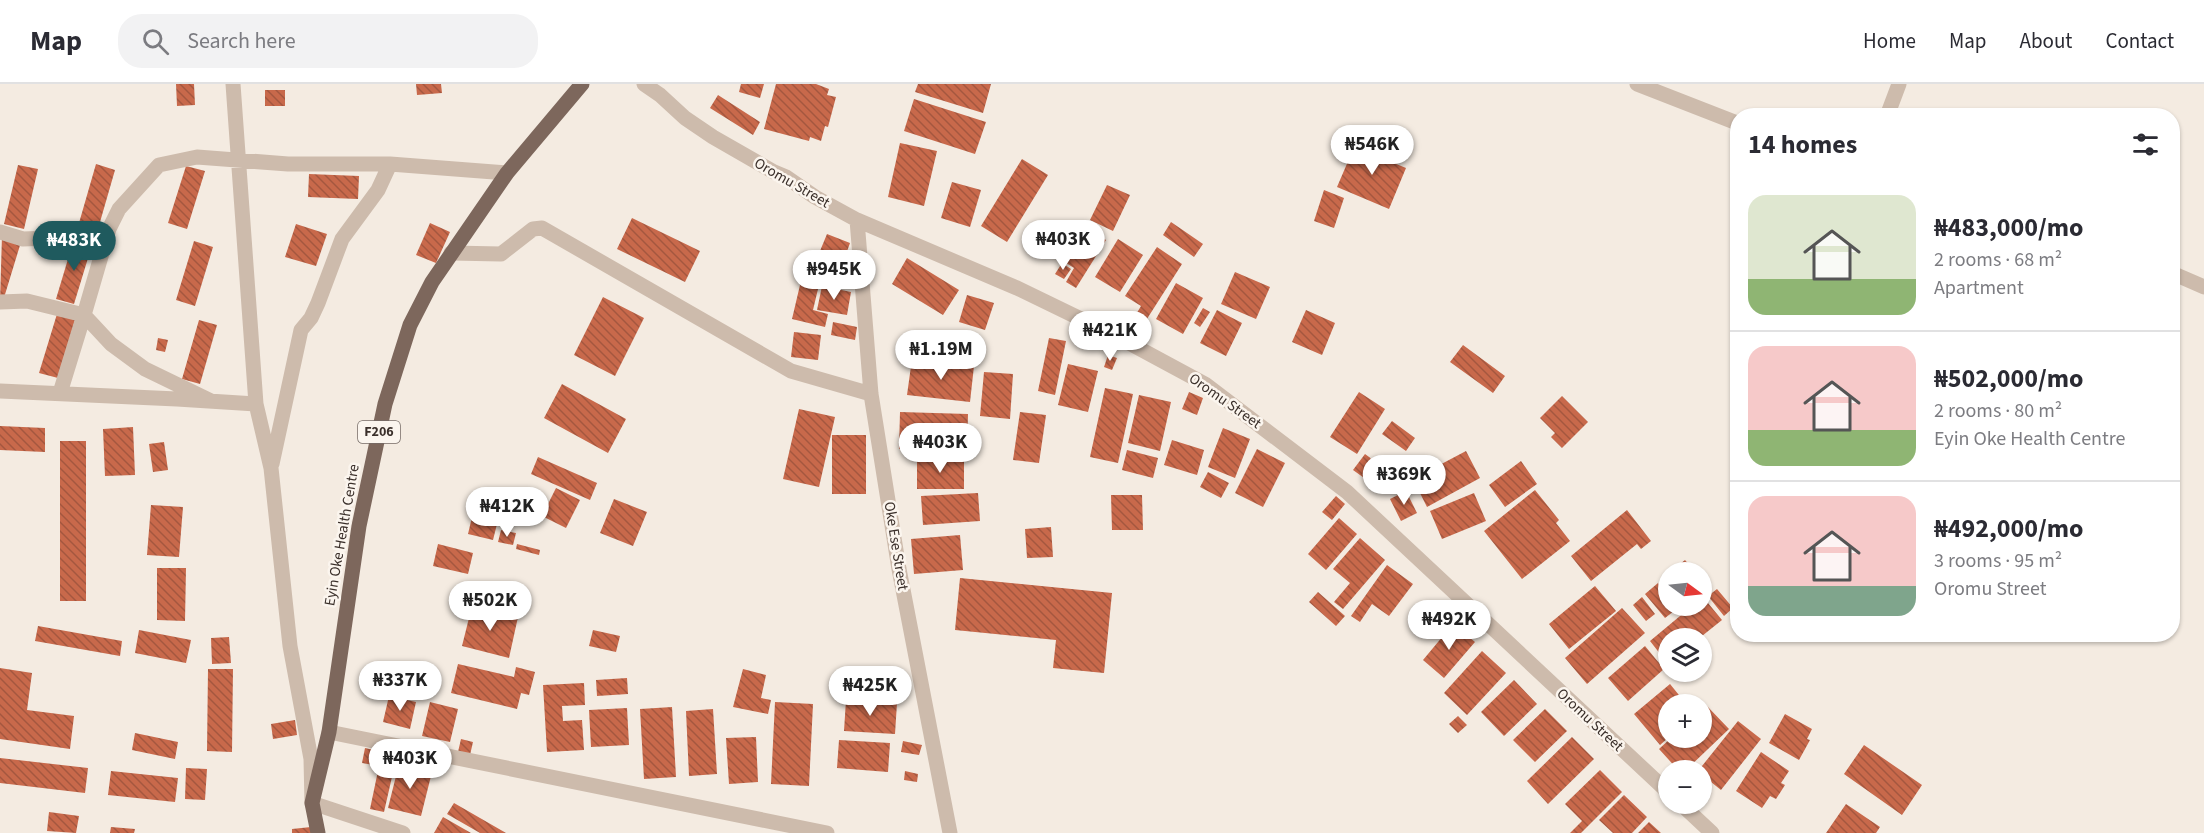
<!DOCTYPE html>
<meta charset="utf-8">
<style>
body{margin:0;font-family:"Source Sans 3",sans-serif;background:#f2f2f3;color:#2b2b33;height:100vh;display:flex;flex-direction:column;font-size:22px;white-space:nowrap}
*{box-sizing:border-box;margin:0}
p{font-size:20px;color:#7c7c81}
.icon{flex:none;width:33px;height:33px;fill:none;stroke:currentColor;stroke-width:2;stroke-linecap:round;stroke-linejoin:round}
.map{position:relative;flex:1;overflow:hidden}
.side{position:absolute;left:1730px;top:24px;width:450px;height:534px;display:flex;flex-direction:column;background:#fff;border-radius:24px;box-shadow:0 2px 4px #0004}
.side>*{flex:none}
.needle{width:39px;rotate:105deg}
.controls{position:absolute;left:1658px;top:478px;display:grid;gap:12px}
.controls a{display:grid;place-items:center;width:54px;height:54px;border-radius:50%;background:#fff;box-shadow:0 2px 4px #0004;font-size:30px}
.price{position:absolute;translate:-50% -51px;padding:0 14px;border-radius:21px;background:#fff;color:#222;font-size:20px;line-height:39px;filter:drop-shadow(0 2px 3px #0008)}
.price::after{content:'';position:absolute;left:50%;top:36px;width:18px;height:14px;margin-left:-9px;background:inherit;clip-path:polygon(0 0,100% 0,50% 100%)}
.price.current{background:#1f5a5e;color:#fff}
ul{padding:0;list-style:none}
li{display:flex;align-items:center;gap:18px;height:150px;padding:0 18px}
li+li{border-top:2px solid #e1e1e2}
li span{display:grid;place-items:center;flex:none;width:168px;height:120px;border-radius:18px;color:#555}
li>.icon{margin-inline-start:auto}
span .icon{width:72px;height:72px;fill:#fffc;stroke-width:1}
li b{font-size:26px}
h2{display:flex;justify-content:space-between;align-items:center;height:72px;padding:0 18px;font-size:26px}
header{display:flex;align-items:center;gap:36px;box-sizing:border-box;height:84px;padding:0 30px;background:#fff;border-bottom:2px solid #e1e1e2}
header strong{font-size:28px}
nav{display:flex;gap:33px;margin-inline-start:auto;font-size:21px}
.search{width:420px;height:54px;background:#f2f2f3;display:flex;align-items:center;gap:15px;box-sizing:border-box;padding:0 21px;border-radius:24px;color:#7c7c81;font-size:22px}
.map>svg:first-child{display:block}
</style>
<header>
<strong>Map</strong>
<div class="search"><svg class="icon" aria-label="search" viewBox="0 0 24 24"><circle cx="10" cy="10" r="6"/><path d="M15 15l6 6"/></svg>Search here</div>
<nav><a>Home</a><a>Map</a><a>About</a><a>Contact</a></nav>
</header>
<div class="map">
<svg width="2204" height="749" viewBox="0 0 2204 749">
<defs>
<pattern id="building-back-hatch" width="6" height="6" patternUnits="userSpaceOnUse" patternTransform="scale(1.5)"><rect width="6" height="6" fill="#c8694b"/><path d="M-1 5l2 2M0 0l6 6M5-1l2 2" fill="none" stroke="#a4573f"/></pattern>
</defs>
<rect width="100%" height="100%" fill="#f4ebe1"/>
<!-- building -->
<path fill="url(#building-back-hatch)" d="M176,0H194L195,21L177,22Z
M416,0H441L442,9L417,11Z
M741,0H764L760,14L739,8Z
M776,0H816L829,5L827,11L836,13L828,43L825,42L821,57L810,53L809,57L764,45Z
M918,0H991L983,29L915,8Z
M265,6H285V22H265Z
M718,11L760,38L753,51L710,24Z
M914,15L986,38L975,70L904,47Z
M900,59L937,67L924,122L888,113Z
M1355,61L1376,70L1379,61L1393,67L1389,77L1406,84L1389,125L1337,103Z
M1022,75L1048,91L1007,158L981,142Z
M96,80L115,86L98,145L79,139Z
M18,81L38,85L24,145L4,140Z
M186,82L205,87L187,145L168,139Z
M309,90L359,92L358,115L308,113Z
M952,98L981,106L970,143L941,134Z
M1107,101L1130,111L1113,147L1090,136Z
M1324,106L1344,114L1334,144L1314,137Z
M632,134L700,167L685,198L617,165Z
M1171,138L1203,160L1194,173L1163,151Z
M430,139L450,148L436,179L416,171Z
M296,140L327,150L316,182L285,173Z
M1084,142L1106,156L1076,204L1066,198L1074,184L1063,177Z
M827,150L850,159L844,176L820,167Z
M2,152L21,158L3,217H0Z
M74,155L92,161L74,220L56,215Z
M1118,155L1143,171L1120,208L1095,193Z
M194,157L213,163L195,222L176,216Z
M1157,163L1182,180L1145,238L1135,232L1141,222L1125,212Z
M907,174L959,206L943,231L892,200Z
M1062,179L1071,185L1064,195L1055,190Z
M1235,188L1270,203L1256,235L1221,220Z
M1176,199L1203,214L1183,250L1156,235Z
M800,201L818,205L813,226L828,230L825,243L792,235Z
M822,202L851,208L847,231L817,226Z
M967,211L994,219L985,246L959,238Z
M603,213L644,234L615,292L574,271Z
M1203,224L1210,228L1200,243L1194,239Z
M1217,226L1242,239L1226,272L1200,259Z
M1306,226L1335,239L1322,271L1292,258Z
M57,230L75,236L58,294L39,289Z
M199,236L217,241L200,300L182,295Z
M833,238L857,243L855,256L831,251Z
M794,248L821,251L818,276L791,273Z
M158,254L168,256L165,268L156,266Z
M1049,254L1066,257L1055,311L1038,307Z
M1463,261L1505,292L1493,309L1450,278Z
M1108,271L1117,274L1112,286L1104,283Z
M912,275L974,282L970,318L907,311Z
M1068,280L1098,287L1088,328L1058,321Z
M984,288L1013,290L1010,335L980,332Z
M562,300L626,335L608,369L544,334Z
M1105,304L1133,310L1118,379L1090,373Z
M1189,308L1203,314L1197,331L1182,325Z
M1359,308L1385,325L1357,370L1330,353Z
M1139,311L1171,318L1160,367L1128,359Z
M1562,312L1588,338L1562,364L1551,353L1555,349L1540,334Z
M799,325L835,333L819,403L783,395Z
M900,328L968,330L967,366L899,365Z
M1020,328L1046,331L1039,379L1013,376Z
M1392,337L1415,354L1406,367L1382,350Z
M0,342L45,344V368L0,366Z
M133,343L135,391L105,392L103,345Z
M1223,344L1250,355L1235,394L1208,383Z
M832,351H866V410H832Z
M1172,356L1204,366L1197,391L1164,381Z
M60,357H86V517H60Z
M164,358L168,386L153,388L149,360Z
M1257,365L1285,379L1263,423L1235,409Z
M1127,366L1158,374L1153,394L1122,386Z
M1466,367L1480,394L1427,423L1413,395Z
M1365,370L1392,390L1381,406L1353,386Z
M538,373L597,399L590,416L531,390Z
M917,375H964V405H917Z
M1521,377L1537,400L1505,423L1489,401Z
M1208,388L1229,399L1221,414L1200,403Z
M556,404L580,416L566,444L542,432Z
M1535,406L1559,436L1556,439L1570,457L1522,495L1484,447Z
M1406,407L1417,429L1401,437L1390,415Z
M978,409L980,437L923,441L921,412Z
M1474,409L1486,437L1442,455L1430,427Z
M1111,411H1142L1143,446H1112Z
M1336,412L1345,420L1332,436L1322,428Z
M614,415L647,428L633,462L600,449Z
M151,421L183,423L179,473L147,471Z
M1627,426L1651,457L1641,465L1637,460L1591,497L1571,472Z
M472,433L497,440L493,456L468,450Z
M1339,434L1357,450L1326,486L1308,470Z
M1051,443L1053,473L1027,474L1025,445Z
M501,446L516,449L513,461L498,458Z
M960,451L963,486L914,490L911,455Z
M1360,454L1385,476L1343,525L1334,518L1350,499L1333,485Z
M438,460L473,469L468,490L433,482Z
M517,460L540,466L539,471L516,465Z
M1685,476L1696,489H1669Z
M1387,481L1413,500L1389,532L1372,520L1360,538L1351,532Z
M157,484H186L185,537L157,536Z
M1668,490V506L1660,496Z
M960,494L1112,509L1104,589L1053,584L1056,556L955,546Z
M1658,499L1668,512V522L1678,524L1665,534L1645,510Z
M1595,502L1616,527L1569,565L1549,540Z
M1717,505L1733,524L1724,532L1708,512Z
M1318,508L1345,532L1336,542L1309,518Z
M1642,513L1655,530L1646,537L1633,521Z
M1703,513L1722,536L1702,552L1706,557L1701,561V555H1668V580L1650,557L1692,522H1701Z
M472,522L518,533L509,574L462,562Z
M1622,524L1645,549L1587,600L1565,574Z
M1453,540L1475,558L1444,594L1423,576Z
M38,542L122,557L120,572L35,557Z
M139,546L191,556L186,579L135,569Z
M593,546L620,552L616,568L589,562Z
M229,553L231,579L212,580L211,554Z
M1645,562L1664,585L1628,617L1608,594Z
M1482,567L1506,589L1467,631L1444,609Z
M458,580L514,593L516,583L535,588L529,611L521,609L517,625L451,609Z
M0,584L32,589L27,626L74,632L70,665L0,655Z
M208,585H233L232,668L207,667Z
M743,585L766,591L761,614L771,616L768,630L733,623Z
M398,587L431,594L427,608L395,600Z
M627,594L628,610L597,612L596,596Z
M1514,596L1537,620L1504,652L1481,628Z
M584,599L585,621L562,622L563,637L582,636L584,666L547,668L543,601Z
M1670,600L1687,621H1668V643L1662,647L1668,654L1660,661L1634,630Z
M389,612L416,618L410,645L383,638Z
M846,616L897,619L895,650L844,647Z
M430,618L458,625L450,658L422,652Z
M775,618L813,620L809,702L771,700Z
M1706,621L1729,645L1685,687H1679L1659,665L1671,654H1701V625Z
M672,623L676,693L644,695L640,625Z
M627,624L629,661L591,663L589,626Z
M713,625L717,690L689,692L686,627Z
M1545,625L1567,647L1535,678L1513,656Z
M1785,630L1812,645L1807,655L1810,656L1799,676L1769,659Z
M1458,632L1467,641L1458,649L1449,640Z
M295,636L297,651L273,655L271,640Z
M1738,637L1761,655L1721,706L1701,690V687H1698Z
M135,649L178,658L175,675L132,666Z
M756,653L758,698L729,700L726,654Z
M1572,653L1594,675L1548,720L1527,697Z
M461,655L473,658L470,671L458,668Z
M839,656L890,659L888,688L837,684Z
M903,657L922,661L919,671L901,668Z
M1864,661L1922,701L1902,731L1844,690Z
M365,664L397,671L384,728L370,725L379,682L362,679Z
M1761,668L1789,687L1781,699L1785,701L1776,715L1770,712L1762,724L1736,707Z
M0,674L88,684L85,709L0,699Z
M399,680L432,688L421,732L388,724Z
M186,684L207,685L205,716L185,715Z
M1600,686L1622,708L1581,749H1570L1582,737L1565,720Z
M111,687L178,694L175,718L108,711Z
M905,687L918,690L917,698L904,696Z
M1624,711L1647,733L1632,749H1613L1599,736Z
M454,719L506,749H480L447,730Z
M1846,720L1880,743L1876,749H1826Z
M49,728L79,732L76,749L47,747Z
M443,733L471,749H434Z
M1649,738L1661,749H1638Z
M111,743L135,745L134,749H110Z
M311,743V749H292V745Z"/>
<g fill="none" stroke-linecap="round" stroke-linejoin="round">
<!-- minor -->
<path stroke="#cdbbac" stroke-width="15" d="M233,0L256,320L271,384L290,562L311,675L312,719L403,749
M644,0L660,11L685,34L713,53L774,88L786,93L815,113L857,136L1017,204L1116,252L1205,300L1347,408L1668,708
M1637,0L1737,39
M1887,32L1899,0
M857,136L871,310L899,485L950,749
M0,148L23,155L76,153L109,145
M451,169L501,170L533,145L542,144L791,287L871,310
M2172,189L2204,203
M0,218L27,217L84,231L60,309
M0,307L177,315L256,320
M211,317L145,285L111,260L84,231L109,145L119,125L159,81L197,73L288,80H390L507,89
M272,380L301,246L311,234L318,219L342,155L378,106L390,80
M329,648L827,749
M1681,720L1712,749"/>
<!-- major -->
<path stroke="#7d675c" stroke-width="15" d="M318,749L312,719L329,648L359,442L385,320L410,241L432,198L507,89L582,0"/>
</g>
<g text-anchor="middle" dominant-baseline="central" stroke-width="5" stroke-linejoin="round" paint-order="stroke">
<!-- shield labels -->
<rect fill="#fbf5ee" stroke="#756b66" stroke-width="1.5" x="358" y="337" width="42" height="22" rx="4.5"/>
<g font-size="14" font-weight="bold" fill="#3b302b">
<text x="379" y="348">F206</text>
</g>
<!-- street labels -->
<g font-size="15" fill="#3b302b" stroke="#fbf5ee">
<text transform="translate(792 99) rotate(30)">Oromu Street</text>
<text transform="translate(1225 317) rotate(35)">Oromu Street</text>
<text transform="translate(342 451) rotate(-80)">Eyin Oke Health Centre</text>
<text transform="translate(896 462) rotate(81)">Oke Ese Street</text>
<text transform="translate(1590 636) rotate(43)">Oromu Street</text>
</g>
</g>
</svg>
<div class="controls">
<a><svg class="needle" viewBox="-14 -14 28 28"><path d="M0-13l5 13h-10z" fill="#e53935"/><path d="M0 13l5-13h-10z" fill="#7c7c81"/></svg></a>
<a><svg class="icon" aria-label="layers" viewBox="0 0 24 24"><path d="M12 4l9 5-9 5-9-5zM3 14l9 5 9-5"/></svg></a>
<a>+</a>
<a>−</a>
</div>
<b class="price" style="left:1372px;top:92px">₦546K</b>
<b class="price" style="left:1063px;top:187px">₦403K</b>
<b class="price current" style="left:74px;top:188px">₦483K</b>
<b class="price" style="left:834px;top:217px">₦945K</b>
<b class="price" style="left:1110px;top:278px">₦421K</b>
<b class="price" style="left:941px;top:297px">₦1.19M</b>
<b class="price" style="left:940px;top:390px">₦403K</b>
<b class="price" style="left:1404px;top:422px">₦369K</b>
<b class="price" style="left:507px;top:454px">₦412K</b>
<b class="price" style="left:490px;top:548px">₦502K</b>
<b class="price" style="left:1449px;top:567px">₦492K</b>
<b class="price" style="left:400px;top:628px">₦337K</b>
<b class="price" style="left:870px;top:633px">₦425K</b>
<b class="price" style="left:410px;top:706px">₦403K</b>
<section class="side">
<h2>14 homes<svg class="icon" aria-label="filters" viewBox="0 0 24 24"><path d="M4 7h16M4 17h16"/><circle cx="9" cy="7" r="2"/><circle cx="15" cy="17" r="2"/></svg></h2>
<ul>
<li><span style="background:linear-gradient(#dfe7d0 70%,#8fb573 0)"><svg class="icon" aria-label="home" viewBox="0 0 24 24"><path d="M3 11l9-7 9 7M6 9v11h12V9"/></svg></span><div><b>₦483,000/mo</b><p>2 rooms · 68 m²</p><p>Apartment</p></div></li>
<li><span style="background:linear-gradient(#f6c9c9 70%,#8fb573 0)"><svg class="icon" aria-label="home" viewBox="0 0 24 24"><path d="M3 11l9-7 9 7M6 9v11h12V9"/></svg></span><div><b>₦502,000/mo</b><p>2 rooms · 80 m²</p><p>Eyin Oke Health Centre</p></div></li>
<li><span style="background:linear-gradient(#f6c9c9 75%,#7fa58c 0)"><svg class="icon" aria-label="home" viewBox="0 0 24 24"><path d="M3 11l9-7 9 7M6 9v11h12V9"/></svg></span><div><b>₦492,000/mo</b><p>3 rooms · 95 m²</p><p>Oromu Street</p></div></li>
</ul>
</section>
</div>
